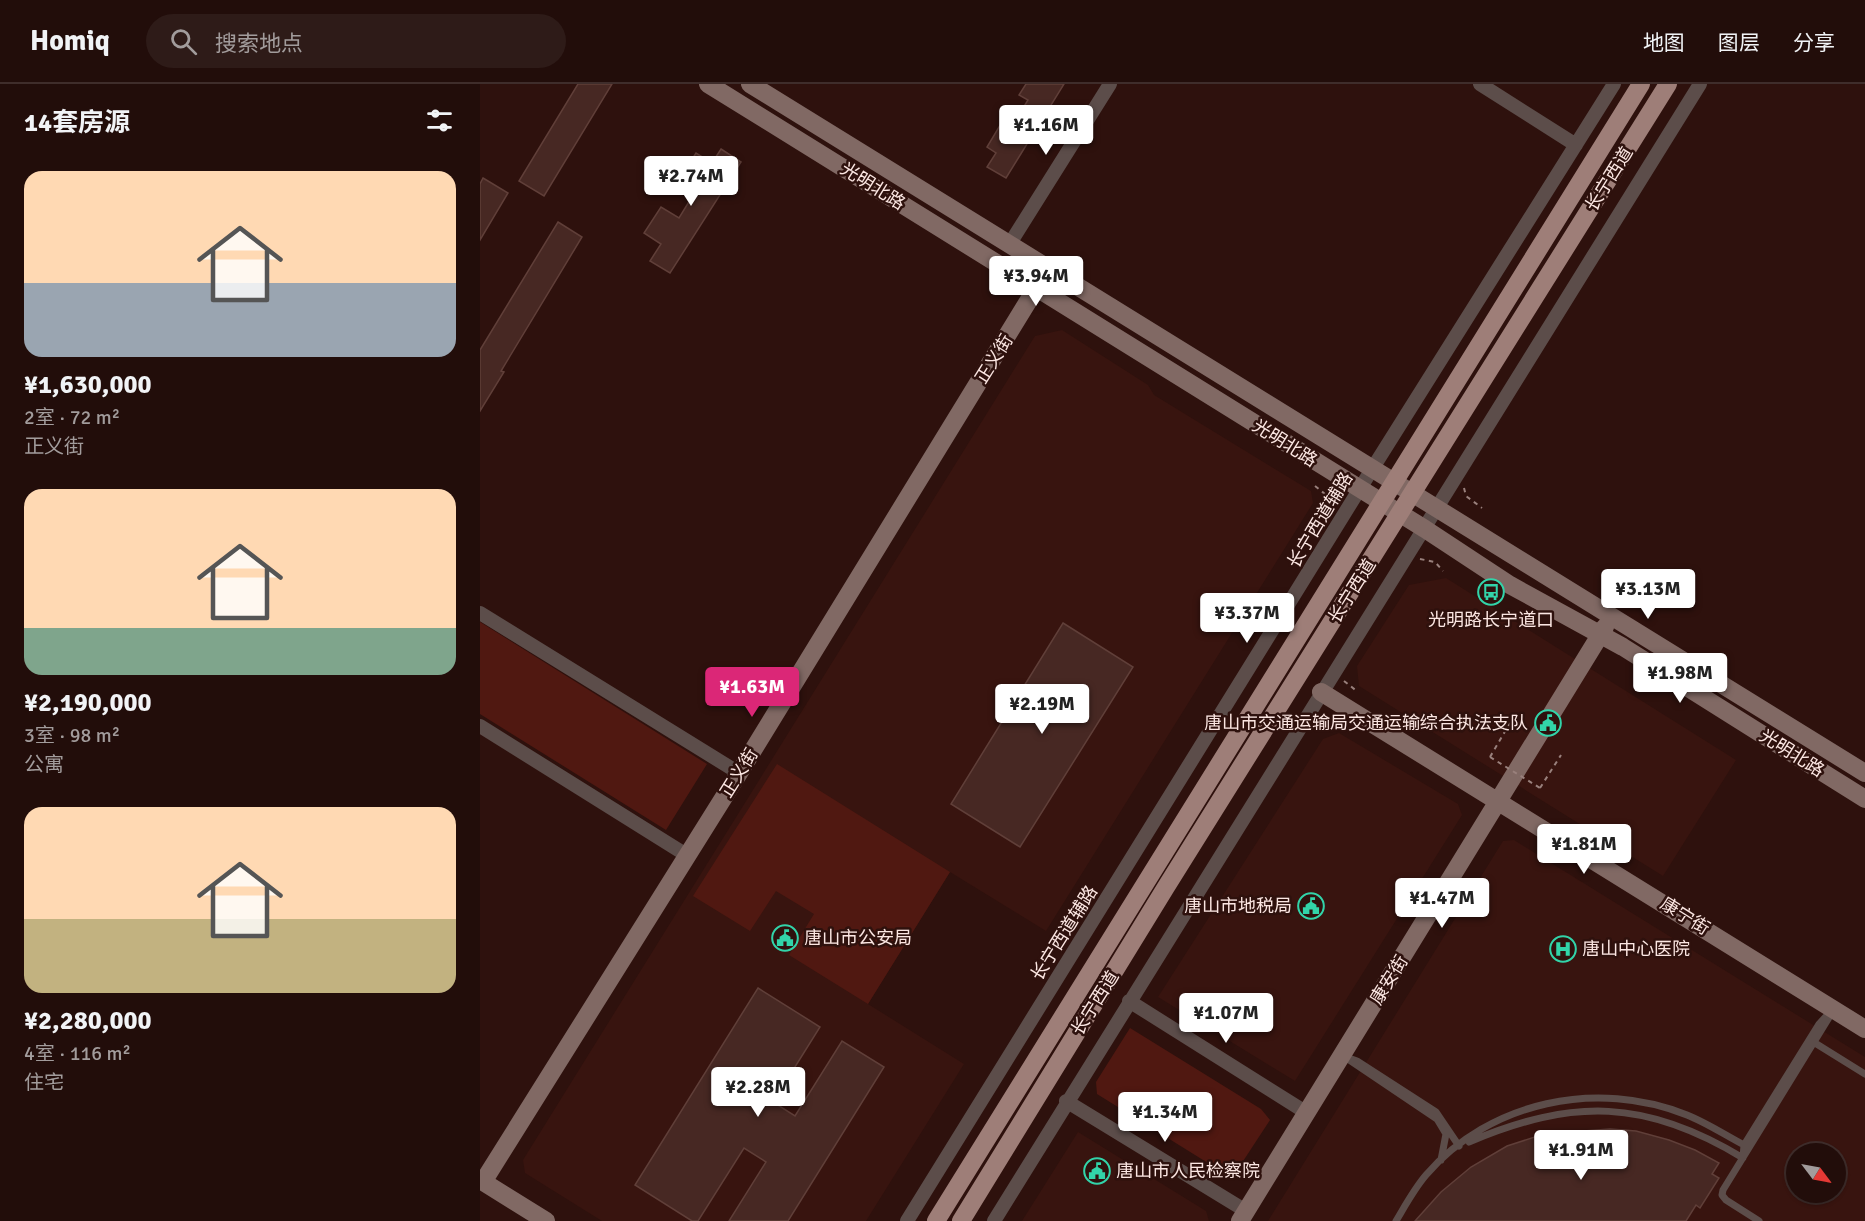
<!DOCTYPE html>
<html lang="zh">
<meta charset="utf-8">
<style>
body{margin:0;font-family:Signika,"Noto Sans SC",sans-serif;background:#2e1b18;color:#f1f3f6;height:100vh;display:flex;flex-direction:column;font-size:22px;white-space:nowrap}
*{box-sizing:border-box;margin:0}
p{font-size:20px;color:#a29c9c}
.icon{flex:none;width:33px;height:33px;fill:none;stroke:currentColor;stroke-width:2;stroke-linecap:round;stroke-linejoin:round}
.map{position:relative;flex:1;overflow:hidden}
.drawer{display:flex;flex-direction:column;background:#220d0a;width:480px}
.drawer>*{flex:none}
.needle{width:39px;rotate:122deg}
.controls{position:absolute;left:1306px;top:1059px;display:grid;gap:12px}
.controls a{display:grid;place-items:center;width:60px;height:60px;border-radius:50%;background:#220d0a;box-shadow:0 2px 4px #0004,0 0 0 2px #3f2d2b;font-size:30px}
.price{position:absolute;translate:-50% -51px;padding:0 14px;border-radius:6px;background:#fff;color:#222;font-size:20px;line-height:39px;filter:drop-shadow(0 2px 3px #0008)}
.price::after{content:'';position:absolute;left:50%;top:36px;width:18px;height:14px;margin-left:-9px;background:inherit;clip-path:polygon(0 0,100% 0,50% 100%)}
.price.current{background:#db2777;color:#fff}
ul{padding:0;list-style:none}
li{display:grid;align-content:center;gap:12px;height:318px;padding:0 24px}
li span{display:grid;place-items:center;height:186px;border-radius:18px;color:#555}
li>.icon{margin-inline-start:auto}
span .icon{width:108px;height:108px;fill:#fffc;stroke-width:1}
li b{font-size:26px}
h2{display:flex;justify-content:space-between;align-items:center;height:72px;padding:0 24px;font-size:26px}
header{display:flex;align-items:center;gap:36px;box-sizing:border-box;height:84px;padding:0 30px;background:#220d0a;border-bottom:2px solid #3f2d2b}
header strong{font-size:28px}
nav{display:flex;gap:33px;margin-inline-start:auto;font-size:21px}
.search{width:420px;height:54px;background:#2e1b18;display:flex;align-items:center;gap:15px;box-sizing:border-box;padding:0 21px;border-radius:33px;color:#a29c9c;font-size:22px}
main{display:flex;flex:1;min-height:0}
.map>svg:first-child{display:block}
</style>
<header>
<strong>Homiq</strong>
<div class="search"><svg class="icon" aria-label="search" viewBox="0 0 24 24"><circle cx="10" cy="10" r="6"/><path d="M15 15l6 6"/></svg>搜索地点</div>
<nav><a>地图</a><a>图层</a><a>分享</a></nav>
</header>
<main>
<section class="drawer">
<h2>14套房源<svg class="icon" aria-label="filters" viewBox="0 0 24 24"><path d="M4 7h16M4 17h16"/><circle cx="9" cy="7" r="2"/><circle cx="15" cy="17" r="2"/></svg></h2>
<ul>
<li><span style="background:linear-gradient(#ffd9b3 60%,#9aa5b1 0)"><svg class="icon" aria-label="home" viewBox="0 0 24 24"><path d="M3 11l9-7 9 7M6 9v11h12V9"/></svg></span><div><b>¥1,630,000</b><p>2室 · 72 m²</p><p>正义街</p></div></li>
<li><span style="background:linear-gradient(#ffd9b3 75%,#7fa58c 0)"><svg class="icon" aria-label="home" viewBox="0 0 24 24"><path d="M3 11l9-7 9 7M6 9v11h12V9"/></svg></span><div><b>¥2,190,000</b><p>3室 · 98 m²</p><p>公寓</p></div></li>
<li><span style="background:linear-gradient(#ffd9b3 60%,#c2b280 0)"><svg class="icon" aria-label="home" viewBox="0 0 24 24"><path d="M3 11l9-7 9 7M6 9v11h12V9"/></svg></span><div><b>¥2,280,000</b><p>4室 · 116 m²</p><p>住宅</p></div></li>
</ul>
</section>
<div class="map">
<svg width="1385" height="1137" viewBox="0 0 1385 1137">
<rect width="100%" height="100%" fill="#2e110d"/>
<!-- built -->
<path fill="#38140f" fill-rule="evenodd" d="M582,246L668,301L674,311L831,407L833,419L566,847L470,788L388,920L484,980L386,1137H122L45,1089L43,1076L555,252Z
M966,494L1256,676L1183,792L879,602L877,582L929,501Z
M859,649L978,720L982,731L815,997L678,913L843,655Z
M1034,756L1385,973V1137H788L1023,757ZM1317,1070H1356V1108H1317Z
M598,1048L726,1127L729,1137H542Z"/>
<!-- green -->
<path fill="#501811" d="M0,538L227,680L186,746L0,630Z
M297,680L470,788L388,920L309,871L334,830L296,807L270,847L213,812Z
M650,944L781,1025L790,1036L752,1094L617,1010L616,998Z"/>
<!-- building -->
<path fill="#472823" stroke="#603f39" stroke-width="1.5" d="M98,0H132L64,112L39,97Z
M546,0H584L526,94L507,83L516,69L507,63L522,38L531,44L548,16L539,11Z
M241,65L261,78L190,189L170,177L181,160L164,149L181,123L199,134L215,108L198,97L216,69L232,79Z
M3,94L28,109L0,156V100Z
M78,138L102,153L21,287L24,288L0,327V266Z
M583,539L653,583L540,763L471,720Z
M278,904L340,943L293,1018L315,1032L362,957L404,983L308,1137H249L286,1078L264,1064L218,1137H212L155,1101Z
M1130,1045L1156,1047L1189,1056L1215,1066L1239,1079L1232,1090L1239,1094L1220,1124L1216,1121L1206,1137H935L961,1108L991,1083L1027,1062L1064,1050Z"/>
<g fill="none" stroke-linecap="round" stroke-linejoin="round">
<!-- path -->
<path stroke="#99807c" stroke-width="2" stroke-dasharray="4.5 4.5" stroke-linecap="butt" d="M835,402L850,414L852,426
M984,404L986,412L1002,424
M940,475L955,478L963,487
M864,597L878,608
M841,633L858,641
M1010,673L1030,639
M1060,704L1081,671"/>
<!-- lane -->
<path stroke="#5c4d4a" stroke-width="7" d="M1335,959L1385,990
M862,971L957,1035L966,1050L961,1076
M866,973L877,977L956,1028L979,1062
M989,1058C1093,1014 1166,1015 1263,1074L1264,1061
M916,1137C925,1122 934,1105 946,1091C1010,1017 1117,995 1207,1031C1227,1039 1245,1051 1264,1061L1339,940L1351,927
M1279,1137L1246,1116L1242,1111L1243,1106L1350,932"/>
<!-- street -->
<path stroke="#5c4d4a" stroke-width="14" d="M1000,0L1096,61
M529,161L630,0
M0,529L259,689
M0,642L208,772
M649,917L827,1029
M586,1017L766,1127
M427,1137L879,406L1134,0
M514,1137L1220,0"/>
<!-- secondary -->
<path stroke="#816964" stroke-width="18" d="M228,0L945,445L1030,501L1143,563L1385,715
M270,0L1385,689
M841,608L1385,945
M0,1096L66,1137
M3,1098L259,689L563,193
M760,1137L1125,543"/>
<!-- primary -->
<path stroke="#9e7e78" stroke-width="18" d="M456,1137L1161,0
M481,1137L686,803L1188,0"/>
<!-- path-bridge -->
<path stroke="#99807c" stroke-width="2" stroke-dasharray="4.5 4.5" stroke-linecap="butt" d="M1010,673L1060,704"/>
</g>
<!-- icons -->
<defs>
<g id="bus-ring" transform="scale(1.35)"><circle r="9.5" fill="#2e110d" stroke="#32d4a9" stroke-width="1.5"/><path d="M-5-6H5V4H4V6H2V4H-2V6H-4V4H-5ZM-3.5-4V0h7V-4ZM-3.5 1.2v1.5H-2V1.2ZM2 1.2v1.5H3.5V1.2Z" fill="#32d4a9"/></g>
<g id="civic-ring" transform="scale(1.35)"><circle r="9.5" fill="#2e110d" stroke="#32d4a9" stroke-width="1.5"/><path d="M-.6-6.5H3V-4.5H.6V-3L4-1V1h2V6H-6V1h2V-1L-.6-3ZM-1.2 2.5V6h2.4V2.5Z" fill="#32d4a9"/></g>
<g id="hospital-ring" transform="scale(1.35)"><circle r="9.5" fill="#2e110d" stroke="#32d4a9" stroke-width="1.5"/><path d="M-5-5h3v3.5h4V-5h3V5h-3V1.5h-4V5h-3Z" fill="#32d4a9"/></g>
</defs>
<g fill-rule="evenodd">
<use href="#bus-ring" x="1011" y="508"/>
<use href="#civic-ring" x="1068" y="639"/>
<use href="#civic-ring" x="831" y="822"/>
<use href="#civic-ring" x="305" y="854"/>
<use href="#hospital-ring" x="1083" y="865"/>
<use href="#civic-ring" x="617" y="1087"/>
</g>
<g text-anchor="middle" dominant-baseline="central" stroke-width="5" stroke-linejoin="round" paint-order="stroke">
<!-- street labels -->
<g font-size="18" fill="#fbe6e2" stroke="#2e110d">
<text transform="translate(1129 95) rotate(-58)">长宁西道</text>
<text transform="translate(393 102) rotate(32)">光明北路</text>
<text transform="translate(514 275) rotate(-58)">正义街</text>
<text transform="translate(805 359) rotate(32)">光明北路</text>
<text transform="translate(840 436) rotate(-59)">长宁西道辅路</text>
<text transform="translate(872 507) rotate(-58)">长宁西道</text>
<text transform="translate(1312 669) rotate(32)">光明北路</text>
<text transform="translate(259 689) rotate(-58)">正义街</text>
<text transform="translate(1205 832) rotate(32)">康宁街</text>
<text transform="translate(584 849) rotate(-58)">长宁西道辅路</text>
<text transform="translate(909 896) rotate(-58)">康安街</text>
<text transform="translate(615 919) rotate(-58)">长宁西道</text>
</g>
<!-- poi labels -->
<g font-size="18" fill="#fbe6e2" stroke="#2e110d" text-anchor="start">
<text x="1011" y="536" text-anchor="middle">光明路长宁道口</text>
<text x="1048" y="639" text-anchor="end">唐山市交通运输局交通运输综合执法支队</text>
<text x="812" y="822" text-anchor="end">唐山市地税局</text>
<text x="324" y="854">唐山市公安局</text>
<text x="1102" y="865">唐山中心医院</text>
<text x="636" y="1087">唐山市人民检察院</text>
</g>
</g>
</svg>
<div class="controls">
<a><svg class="needle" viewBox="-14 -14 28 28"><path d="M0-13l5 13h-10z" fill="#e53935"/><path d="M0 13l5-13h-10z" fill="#a29c9c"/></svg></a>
</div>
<b class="price" style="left:566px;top:72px">¥1.16M</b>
<b class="price" style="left:211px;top:123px">¥2.74M</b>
<b class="price" style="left:556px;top:223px">¥3.94M</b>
<b class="price" style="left:1168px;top:536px">¥3.13M</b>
<b class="price" style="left:767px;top:560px">¥3.37M</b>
<b class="price" style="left:1200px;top:620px">¥1.98M</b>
<b class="price current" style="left:272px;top:634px">¥1.63M</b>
<b class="price" style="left:562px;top:651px">¥2.19M</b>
<b class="price" style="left:1104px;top:791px">¥1.81M</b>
<b class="price" style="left:962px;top:845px">¥1.47M</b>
<b class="price" style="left:746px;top:960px">¥1.07M</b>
<b class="price" style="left:278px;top:1034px">¥2.28M</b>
<b class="price" style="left:685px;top:1059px">¥1.34M</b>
<b class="price" style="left:1101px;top:1097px">¥1.91M</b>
</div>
</main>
